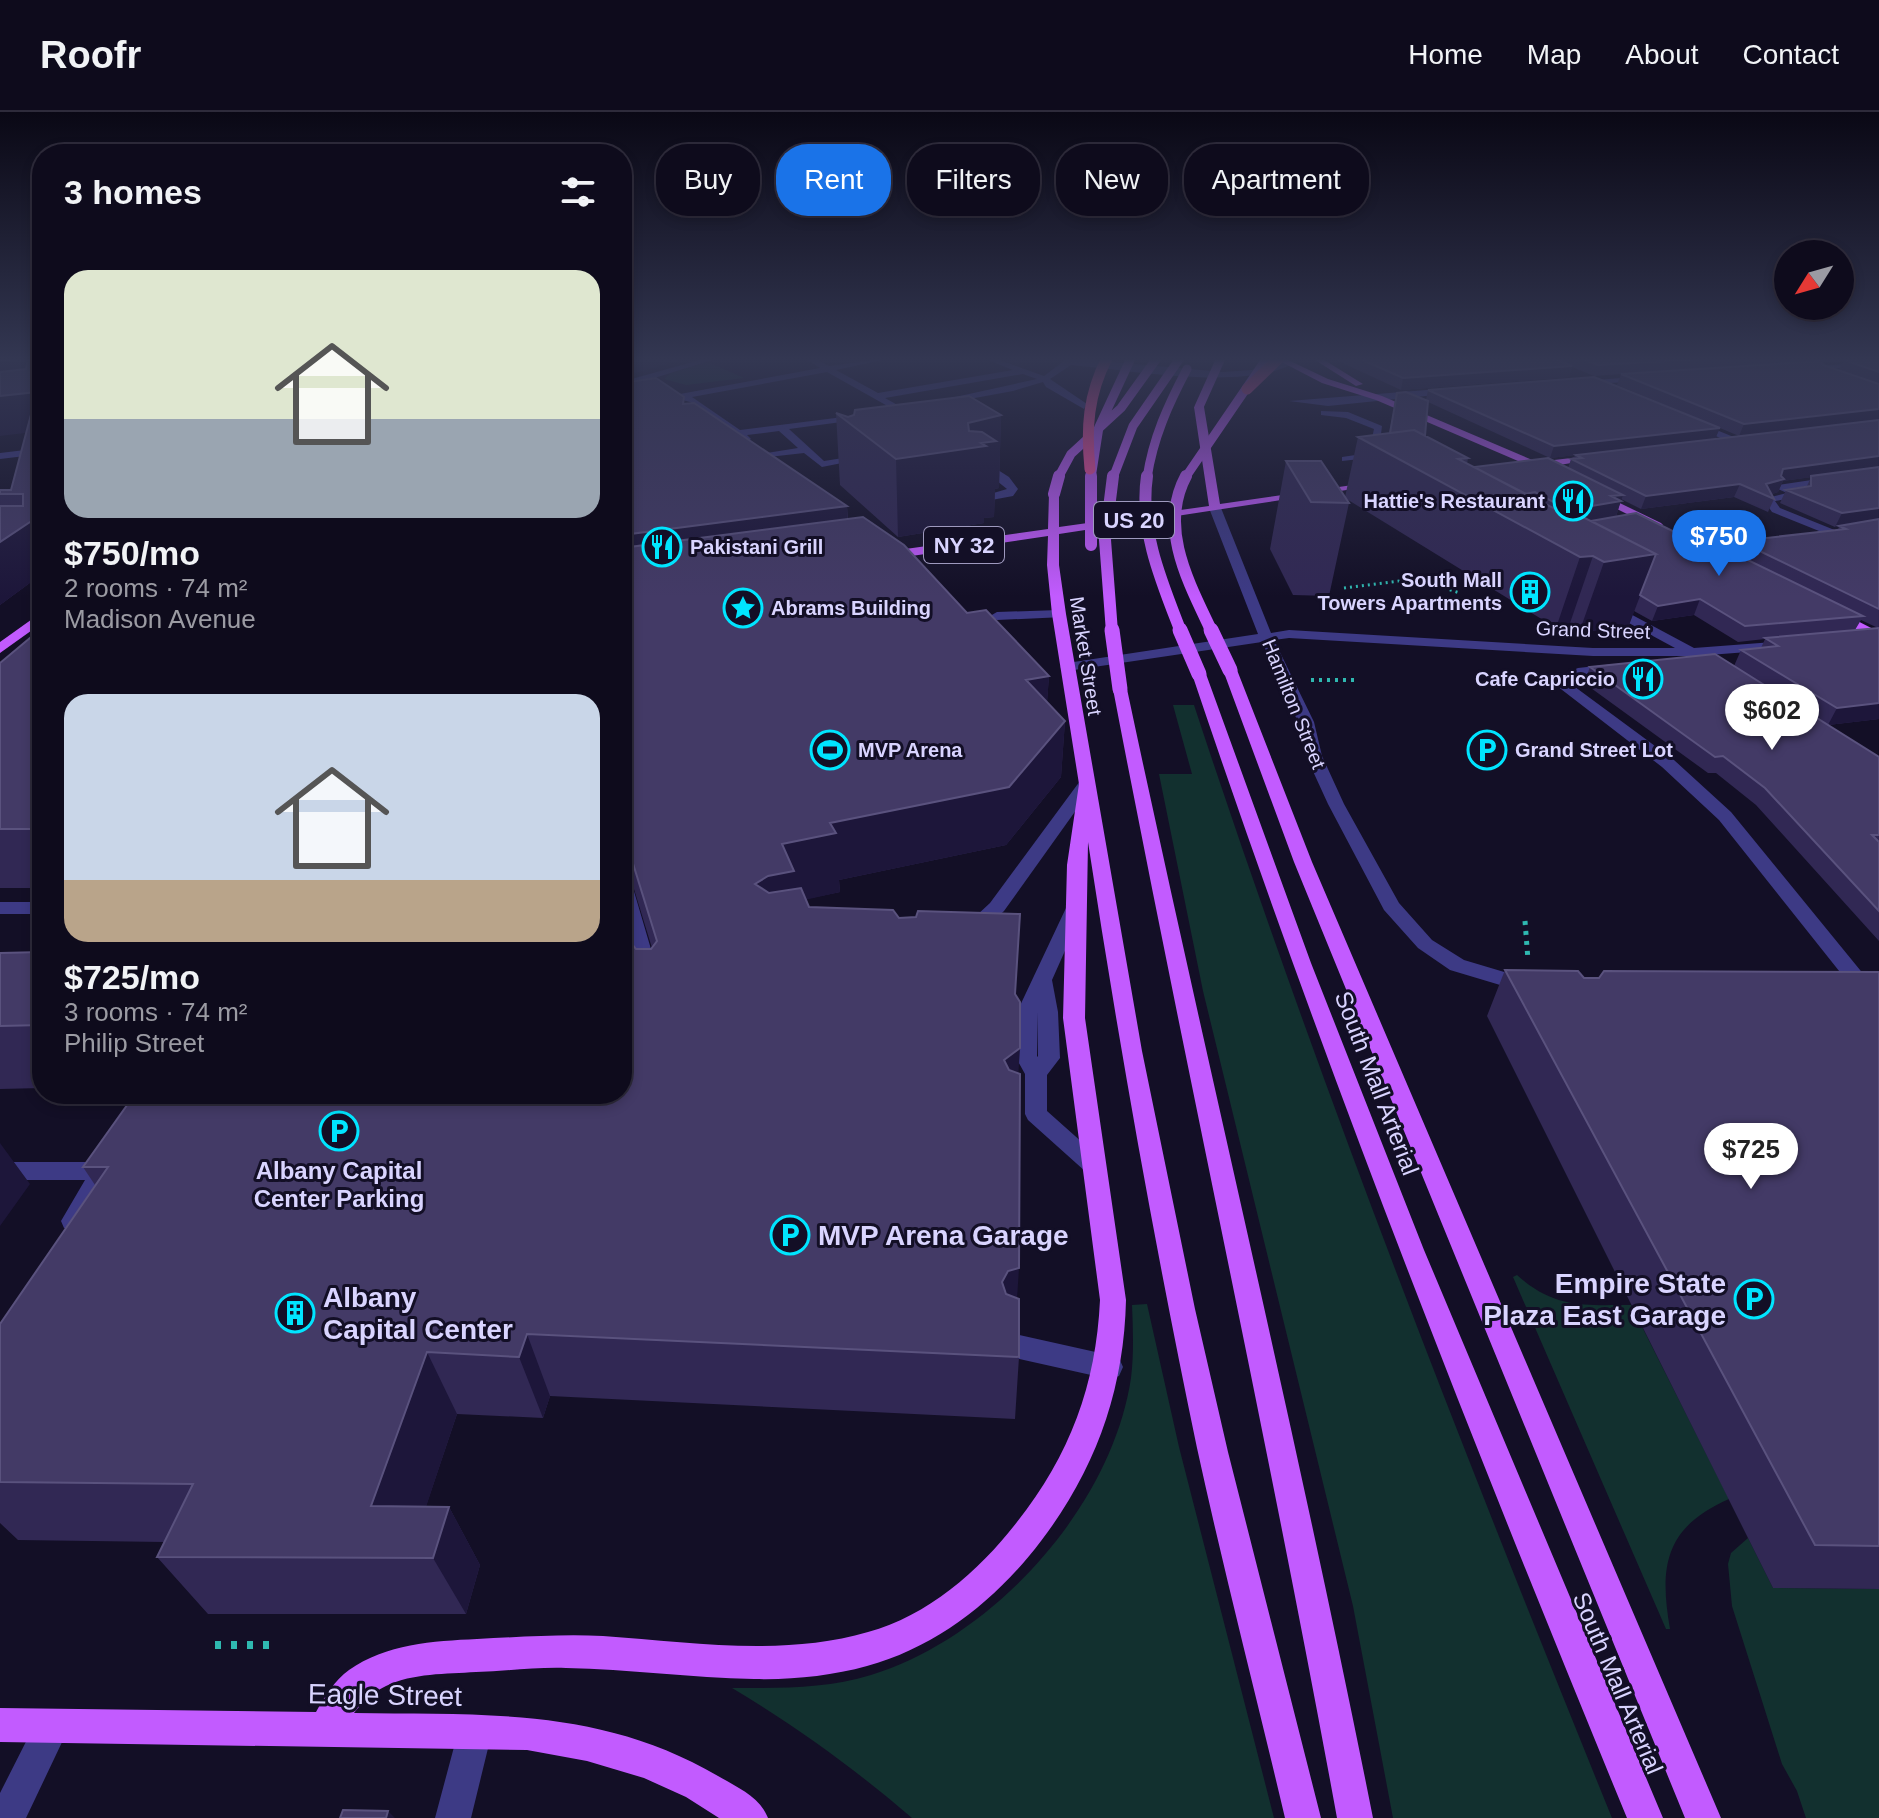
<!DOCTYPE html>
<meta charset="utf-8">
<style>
body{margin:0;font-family:Helvetica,sans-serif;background:#1c1929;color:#f1f3f6;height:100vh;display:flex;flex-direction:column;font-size:30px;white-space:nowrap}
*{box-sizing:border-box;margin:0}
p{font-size:26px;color:#9b9ba3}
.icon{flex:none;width:44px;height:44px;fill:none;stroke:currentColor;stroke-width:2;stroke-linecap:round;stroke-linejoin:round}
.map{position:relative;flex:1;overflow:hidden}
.sheet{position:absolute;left:32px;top:32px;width:600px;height:960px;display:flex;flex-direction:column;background:#0e0b1c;border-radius:32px;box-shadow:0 4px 12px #0003,0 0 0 2px #2e2b3b}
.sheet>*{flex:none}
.guide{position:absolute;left:656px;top:32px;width:760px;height:72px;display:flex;gap:16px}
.needle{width:52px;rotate:233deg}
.tools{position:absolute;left:1774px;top:128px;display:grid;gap:16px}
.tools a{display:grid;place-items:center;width:80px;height:80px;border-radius:50%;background:#0e0b1c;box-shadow:0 4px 12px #0003,0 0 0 2px #2e2b3b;font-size:40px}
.price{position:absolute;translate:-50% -68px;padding:0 18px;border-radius:28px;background:#fff;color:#222;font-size:26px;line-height:52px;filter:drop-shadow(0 2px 4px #0008)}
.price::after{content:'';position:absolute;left:50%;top:48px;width:24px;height:18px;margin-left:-12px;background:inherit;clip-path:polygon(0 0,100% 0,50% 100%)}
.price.selected{background:#1a73e8;color:#fff}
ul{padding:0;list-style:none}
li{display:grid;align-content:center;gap:16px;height:424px;padding:0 32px}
li span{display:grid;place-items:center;height:248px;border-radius:24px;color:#555}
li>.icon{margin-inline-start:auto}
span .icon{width:144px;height:144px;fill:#fffc;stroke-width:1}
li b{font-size:34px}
h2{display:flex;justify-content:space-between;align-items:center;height:96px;padding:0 32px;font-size:34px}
.chip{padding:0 28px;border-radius:32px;background:#0e0b1c;box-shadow:0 4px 12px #0003,0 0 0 2px #2e2b3b;font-size:28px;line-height:72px}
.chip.selected{background:#1a73e8;color:#fff}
header{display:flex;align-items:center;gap:48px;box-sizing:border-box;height:112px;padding:0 40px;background:#0e0b1c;border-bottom:2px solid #2e2b3b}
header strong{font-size:38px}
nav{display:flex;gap:44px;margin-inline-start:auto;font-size:28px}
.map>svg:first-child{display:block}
</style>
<header>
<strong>Roofr</strong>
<nav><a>Home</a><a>Map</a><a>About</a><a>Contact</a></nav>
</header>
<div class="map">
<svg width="1879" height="1706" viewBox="0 0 1879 1706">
<rect width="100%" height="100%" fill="#130f26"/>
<!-- green -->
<path fill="#12302f" d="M708,250L744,266L686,273L664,267L671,261Z
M1173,593H1194C1318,970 1463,1339 1612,1706H1393L1353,1494L1203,879L1159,662H1192Z
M1517,1163C1555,1197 1584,1193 1631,1193L1729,1387C1665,1415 1659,1454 1670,1517H1666L1513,1165Z
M1147,1192L1179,1335L1274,1706H912C855,1657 797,1615 732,1576C779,1576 825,1577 871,1563C994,1525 1112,1394 1131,1266C1134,1242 1133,1217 1132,1193Z
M1748,1426L1773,1476L1879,1477V1706H1806L1797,1679L1782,1652L1732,1494L1728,1452L1731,1441Z"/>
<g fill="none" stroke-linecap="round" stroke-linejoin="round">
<!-- path-far3 -->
<path stroke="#2fb8b0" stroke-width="3" stroke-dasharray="2 4" stroke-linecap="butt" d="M1344,476L1415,467L1460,481"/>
<!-- path-far2 -->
<path stroke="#2fb8b0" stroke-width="4" stroke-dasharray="3 5" stroke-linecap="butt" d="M1311,568H1354"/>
<!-- path-far1 -->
<path stroke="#2fb8b0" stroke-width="5" stroke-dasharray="4 6" stroke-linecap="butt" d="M1525,809L1528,848"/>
<!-- path -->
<path stroke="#2fb8b0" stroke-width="8" stroke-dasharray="6 10" stroke-linecap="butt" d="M215,1533H279"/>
<!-- minor -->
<path fill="#3d3a85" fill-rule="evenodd" d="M707,246H719L638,271L680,282L820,256L805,246H814L829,254L891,246L836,258L878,281L1013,258L983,246H994L1044,264L1068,246L1223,260L1252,258L1288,249L1292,252C1242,279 1129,258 1071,253L1050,267L1087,292L1084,297L1046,275L1043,270L1013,279L942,292L937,289L1037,267L1023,262L885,286L919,305L916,310L827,260L692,285L740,318L867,302L864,307L789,317L824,349L862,343L867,346L822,355L804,341L760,346V342L798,336L779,319L747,323L751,327L746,330L737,325L710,327V323L730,320L690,290L622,272V266L628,268Z
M1879,249V253L1803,259L1799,256Z
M1646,264L1643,269L1576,273L1572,270Z
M1452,276L1455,281L1328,294L1289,289Z
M1321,299L1348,300L1382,314L1378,345L1342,349V345L1369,341L1374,317L1346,306L1321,303Z
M1692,308L1741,328L1743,330L1735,332L1689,313Z
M42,336V342L0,347V341Z
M976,344L1009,365L1018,377L1013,384L970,392V388L1007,377L972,349L971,347Z
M1879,358V364L1795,376L1804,380V384L1775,389L1780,396L1837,419V423H1829L1772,400L1763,387L1787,381L1778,377V373Z
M1215,393L1221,396L1271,521L1289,518L1593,536H1675L1603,497L1601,494L1608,490L1694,536L1788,529L1795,533L1788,537L1696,544H1593L1289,526L1274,528L1314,610L1322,644L1344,692L1399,791L1432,828L1464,848L1534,869L1537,874L1527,881L1450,858L1418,836L1384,798L1328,692L1306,644L1298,610L1262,530L1067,559L1060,555L1067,551L1258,522L1209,396Z
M1764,427L1768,428V434L1709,443L1703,439L1709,435Z
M1059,498L1064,499V505L997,508L990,504L997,500Z
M1614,552L1621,556L1619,559L1581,564L1571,572L1674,648L1731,700L1869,869L1872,874L1869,879H1855L1719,708L1662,655L1557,574V565L1578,556Z
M1086,668L1094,673L1004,799L988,814L959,815L956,811L959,807L976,804L990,791L1080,669Z
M622,763L631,769L658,861L655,866L648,868L638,861L622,803Z
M0,790H42V802H0Z
M1075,790L1084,796L1052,868L1058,900L1060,946L1047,963V999L1102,1048L1106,1054L1102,1060L1094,1063L1086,1060L1028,1008L1025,1002V962L1015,944L1017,900L1066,796ZM1038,900V945L1037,944Z
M108,1041L116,1044L120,1050L82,1116L73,1119L64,1116L61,1109L85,1068H0V1050H96L100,1044Z
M1015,1222L1109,1243L1119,1246L1123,1255L1119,1264L1109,1267L1015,1246L1005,1243L1001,1234L1005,1225Z
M52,1597L64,1602L69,1614L64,1626L26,1706H0V1681L40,1602Z
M475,1603L487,1608L492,1620L471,1706H435L458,1620L463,1608Z"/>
<!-- major -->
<path fill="#c25bff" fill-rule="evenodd" d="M1274,246H1284L1328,267L1382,284L1537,350L1597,343L1602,346L1547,355L1543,359L1525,356V352L1376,288L1322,271Z
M1312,246H1321L1363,272L1356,274Z
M1199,292L1204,295L1220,392L1374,370L1379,373L1059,422V453L1066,502L1142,939L1195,1197L1228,1340L1321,1706H1285C1256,1583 1224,1460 1197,1336C1155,1135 1119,933 1088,730L1085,906L1126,1188C1124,1278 1096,1357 1041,1429C998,1486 938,1535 867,1554C831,1564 792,1568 754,1567C691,1566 629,1557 566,1556C536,1555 506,1559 476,1560C446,1562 413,1561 386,1574C373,1580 363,1589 354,1601C484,1603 601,1595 718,1664C737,1675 760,1685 768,1706H719L686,1685L644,1666L587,1649L527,1638L0,1630V1596L316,1600C325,1584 334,1569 349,1558C386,1532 433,1529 477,1527C519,1525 561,1522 603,1524C691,1530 782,1545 868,1520C928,1504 980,1458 1017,1410C1070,1343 1096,1273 1100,1188L1063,906L1067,753L1079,672L1052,502L1047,453L1048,424L884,448L878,444L884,440L1048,417L1049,382L1054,379L1059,382V415L1209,394L1194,295Z
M1597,380L1661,411L1663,413L1653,415L1593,385V381Z
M1828,499H1838L1879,520V529L1828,505Z
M42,500V511L0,541V530Z
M1230,554L1237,558L1312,750L1721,1706H1685L1294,750L1223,558Z
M1199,558L1206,562L1311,851L1424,1138L1663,1706H1627C1471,1328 1322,949 1192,562Z
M1120,573L1127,577C1207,954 1298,1328 1373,1706H1337C1268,1328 1185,954 1113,577Z"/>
<!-- major-bridge-far2 -->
<path stroke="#c25bff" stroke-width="9" d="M1199,295L1221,246
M1058,366L1071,342L1121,296L1157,246
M1091,366L1099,315L1131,246
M1113,366L1133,314L1180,246
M1147,366C1153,326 1168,293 1187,257
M1185,366L1267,246"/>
<!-- major-bridge-far1 -->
<path stroke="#c25bff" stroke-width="12" d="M1091,364V433
M1147,364C1139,418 1162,471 1181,520
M1186,364C1158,416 1189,471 1212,520
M1054,382L1059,364
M1112,520L1105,428L1113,364"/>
<!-- major-bridge -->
<path stroke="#c25bff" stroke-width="15" d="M1112,518L1120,577
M1180,518L1199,562
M1211,518L1230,558"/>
<!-- highway-bridge -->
<path stroke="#ff4fa3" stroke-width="11" d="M1247,277L1279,246
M1090,357C1086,316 1088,283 1107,246"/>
</g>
<!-- wall -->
<path fill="#312854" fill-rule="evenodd" d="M42,246V462L0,493V378H11L26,321Z
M1337,246H1879V308L1739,324L1720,316L1715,327L1879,308V607L1828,613L1879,645V829L1756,693L1716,661H1708L1584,571L1590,555L1734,554L1741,538L1761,536L1765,527L1738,530L1694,503L1652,509L1634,499L1629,513L1579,521L1569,514L1556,516L1345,386L1349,391L1329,484L1293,483L1270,437L1286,349L1345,385L1358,325L1389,321L1397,281L1426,288L1428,278L1687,302L1617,273L1621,262L1594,264L1572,255L1569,265L1401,278L1336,248ZM1843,249L1839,258L1823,253L1821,250ZM1428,290L1550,346L1575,343L1574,346L1571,347L1568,356L1474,355L1467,352L1468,346L1425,324ZM1811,365L1807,374L1786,378L1780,391L1835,415L1839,414L1838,418L1739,429L1734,441L1701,433L1616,405L1621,387L1641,397L1734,385L1768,400L1774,387L1772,382L1778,380L1783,369ZM1861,508L1878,516L1855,518Z
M622,271L685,291L847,394L848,407L1049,564L1047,590L1065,609L1061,665L1006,733L839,768L840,780L806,787L809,795L899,806L1015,882L1018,961L1017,1186L1019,1245L1015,1307L550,1284L543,1306L457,1302L426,1394L449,1395L480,1453L466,1502H208L157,1445L165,1430L18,1428L0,1411V1212L95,1073L83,1055L622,982L636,837H651L652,836L626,751L622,752Z
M836,301L848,305L1001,303L999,376L995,377L994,405L984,406V411L898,425L840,373Z
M42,516V776H0V551Z
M42,840V976L0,977V841Z
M1505,858L1584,866L1879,860V1477L1773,1476L1487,904Z"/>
<!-- shaded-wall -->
<path fill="#1d163a" d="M28,246L42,277V319L0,324V249Z
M622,246H687L622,265Z
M1572,254L1569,265L1401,278L1403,266Z
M1879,297V308L1739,324L1744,312Z
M1001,303L999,376L995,377L994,405L984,406V411L898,425L896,347L968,311Z
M1720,316L1715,327L1550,346L1554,334Z
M1879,344V356L1783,369L1778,380L1767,384L1766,372L1783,357Z
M1740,372L1734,385L1641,397L1646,384Z
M1623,383L1615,407L1563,416L1568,398L1611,384Z
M847,394L849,440L622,472V423Z
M1879,396V409L1835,415L1842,401Z
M42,402V462L0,493V430Z
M1656,442L1629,513L1579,521L1604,450Z
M1593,444L1569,514L1556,516L1580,445Z
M1700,487L1694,503L1652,509L1658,494Z
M1049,564L1045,618L1026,568Z
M1879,591V607L1828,613L1837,596Z
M1065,609L1061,665L1006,733L839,768L840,780L796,790L799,819L755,772L782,732Z
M622,729L626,751L622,752Z
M1020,936L1016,999L1004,948Z
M0,1031L30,1072L0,1114Z
M1019,1156L1015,1219L1002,1170L1008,1159Z
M527,1222L550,1284L543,1306L519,1245Z
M427,1240L457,1302L409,1446L371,1394Z
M449,1395L480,1453L466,1502L433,1446Z
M388,1699L395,1706H386Z"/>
<!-- building -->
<path fill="#433a66" stroke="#5a527e" stroke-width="2" d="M0,246H42V402L0,430V394H23V382H0V378H11L37,280L0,284V260L26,257L28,246L0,249Z
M1358,246H1553L1572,254L1403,266Z
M1580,246H1720L1598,253Z
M1879,246V260L1844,248L1875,246Z
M1821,249L1823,253L1879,272V297L1744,312L1621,262Z
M1594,265L1720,316L1554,334L1428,278Z
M656,266L684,285L683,292L694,291L847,394L622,423V271Z
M1406,280L1428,289L1425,324L1414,318L1390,321L1397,281Z
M969,284L1001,303L968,311L969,319L982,320L996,329L981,331L986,334L896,347L836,301L848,305L854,303L855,298Z
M1879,308V344L1783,357L1781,364L1784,367L1766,372L1774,387L1740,372L1646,384L1571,347L1582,346L1576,343Z
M1414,318L1468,346L1458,347L1561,400L1571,399L1656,442L1604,450L1593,444L1580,445L1358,325Z
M1548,346L1623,383L1611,384L1621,389L1568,398L1535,380L1525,382L1474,355Z
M1286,349H1321L1349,391L1311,390Z
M1879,355V396L1842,401L1786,378L1811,374V364Z
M1636,401L1701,433L1715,432L1863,504L1745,514L1700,487L1658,494L1640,483L1656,442L1591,409Z
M863,405L904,433L967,501L986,498L1049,564L1026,568L1065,609L1009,675L830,711L836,721L782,732L794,759L768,764L755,772L769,781L801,776L809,795L893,798L899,806L916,805L918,799L1020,802L1015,882L1020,890V936L1004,948L1009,958L1020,962L1019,1156L1008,1159L1002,1170L1006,1182L1019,1187V1245L527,1222L519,1245L427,1240L371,1394L449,1395L433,1446L157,1445L193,1372L0,1370V1212L108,1055H83L135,982H622V858L632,832L636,837H651L657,829L622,716V436Z
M1879,407V497L1739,429L1846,417L1839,414Z
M42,516V717H0V551Z
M1879,516V591L1837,596L1741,538L1778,534L1765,526Z
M1715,542L1879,645V723H1872L1879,730V799L1765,676L1723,644L1715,645L1590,555Z
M42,840V913L0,914V841Z
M1505,858L1578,859L1584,866H1599L1604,859L1879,860V1434L1815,1433Z
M343,1698L388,1699L386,1706H340Z"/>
<!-- sky -->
<linearGradient id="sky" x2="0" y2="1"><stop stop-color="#0a0815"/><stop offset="0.51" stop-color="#333752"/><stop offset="1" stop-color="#333752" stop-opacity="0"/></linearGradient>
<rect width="1879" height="485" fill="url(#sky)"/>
<!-- icons -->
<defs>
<g id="restaurant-ring" transform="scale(2)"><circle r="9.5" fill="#130f26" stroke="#00e5ff" stroke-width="1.5"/><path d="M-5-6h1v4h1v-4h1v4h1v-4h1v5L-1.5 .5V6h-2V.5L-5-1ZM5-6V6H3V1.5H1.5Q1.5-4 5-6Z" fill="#00e5ff"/></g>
<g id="building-ring" transform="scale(2)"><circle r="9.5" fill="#130f26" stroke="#00e5ff" stroke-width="1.5"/><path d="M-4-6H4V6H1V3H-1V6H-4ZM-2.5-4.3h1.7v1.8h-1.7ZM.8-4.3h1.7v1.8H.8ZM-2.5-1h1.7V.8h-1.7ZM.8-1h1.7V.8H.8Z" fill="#00e5ff"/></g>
<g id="sight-ring" transform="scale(2)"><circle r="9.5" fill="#130f26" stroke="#00e5ff" stroke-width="1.5"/><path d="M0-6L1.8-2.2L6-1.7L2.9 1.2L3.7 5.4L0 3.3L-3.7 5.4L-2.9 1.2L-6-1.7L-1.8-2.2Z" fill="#00e5ff"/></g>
<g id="stadium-ring" transform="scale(2)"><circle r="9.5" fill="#130f26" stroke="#00e5ff" stroke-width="1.5"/><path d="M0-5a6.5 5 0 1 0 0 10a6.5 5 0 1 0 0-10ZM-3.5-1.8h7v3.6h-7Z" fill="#00e5ff"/></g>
<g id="parking-ring" transform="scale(2)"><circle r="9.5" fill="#130f26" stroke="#00e5ff" stroke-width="1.5"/><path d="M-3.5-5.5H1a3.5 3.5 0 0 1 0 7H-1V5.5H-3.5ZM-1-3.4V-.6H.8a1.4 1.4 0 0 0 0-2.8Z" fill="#00e5ff"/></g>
</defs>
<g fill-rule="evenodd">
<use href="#restaurant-ring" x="1573" y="389"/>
<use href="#restaurant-ring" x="662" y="435"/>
<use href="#building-ring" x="1530" y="480"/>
<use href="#sight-ring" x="743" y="496"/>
<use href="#restaurant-ring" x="1643" y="567"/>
<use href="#stadium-ring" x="830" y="638"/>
<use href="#parking-ring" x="1487" y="638"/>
<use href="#parking-ring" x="339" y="1019"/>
<use href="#parking-ring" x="790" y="1123"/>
<use href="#parking-ring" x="1754" y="1187"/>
<use href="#building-ring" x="295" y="1201"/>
</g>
<g text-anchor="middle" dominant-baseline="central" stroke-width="6" stroke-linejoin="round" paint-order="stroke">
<!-- far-poi labels -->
<g font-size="20" font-weight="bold" fill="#d9d4ff" stroke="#130f26" text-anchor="start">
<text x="1545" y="389" text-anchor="end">Hattie's Restaurant</text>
<text x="690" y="435">Pakistani Grill</text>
<text x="1502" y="468" text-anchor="end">South Mall<tspan x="1502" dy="23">Towers Apartments</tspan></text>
<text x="771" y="496">Abrams Building</text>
<text x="1615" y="567" text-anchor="end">Cafe Capriccio</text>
<text x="858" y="638">MVP Arena</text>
<text x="1515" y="638">Grand Street Lot</text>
</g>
<!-- far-street labels -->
<g font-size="20" fill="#d9d4ff" stroke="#130f26">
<text transform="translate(1593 518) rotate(2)">Grand Street</text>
<text transform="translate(1086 544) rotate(81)">Market Street</text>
<text transform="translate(1294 592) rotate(68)">Hamilton Street</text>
</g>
<!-- shield labels -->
<g fill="#130f26" stroke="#9e99be" stroke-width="2">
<rect x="1094" y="390" width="80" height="36" rx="6"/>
<rect x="924" y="415" width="80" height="36" rx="6"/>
</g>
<g font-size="22" font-weight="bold" fill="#d9d4ff">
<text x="1134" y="408">US 20</text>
<text x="964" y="433">NY 32</text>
</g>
<!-- street labels -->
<g font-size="24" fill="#d9d4ff" stroke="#130f26">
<text transform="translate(1377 971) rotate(69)">South Mall Arterial</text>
<text transform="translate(1618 1571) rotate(67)">South Mall Arterial</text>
</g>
<!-- poi labels -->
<g font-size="24" font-weight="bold" fill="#d9d4ff" stroke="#130f26">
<text x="339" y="1058">Albany Capital<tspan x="339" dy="28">Center Parking</tspan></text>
</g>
<!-- near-poi labels -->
<g font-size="28" font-weight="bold" fill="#d9d4ff" stroke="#130f26" text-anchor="start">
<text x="818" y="1123">MVP Arena Garage</text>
<text x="1726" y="1171" text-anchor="end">Empire State<tspan x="1726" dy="32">Plaza East Garage</tspan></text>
<text x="323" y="1185">Albany<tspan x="323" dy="32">Capital Center</tspan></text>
</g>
<!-- near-street labels -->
<g font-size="28" fill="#d9d4ff" stroke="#130f26">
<text transform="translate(385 1583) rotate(1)">Eagle Street</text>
</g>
</g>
</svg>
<div class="tools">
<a><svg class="needle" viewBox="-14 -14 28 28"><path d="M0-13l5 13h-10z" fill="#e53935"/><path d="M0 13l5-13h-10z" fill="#9b9ba3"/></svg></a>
</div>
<b class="price selected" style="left:1719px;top:466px">$750</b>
<b class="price" style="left:1772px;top:640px">$602</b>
<b class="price" style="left:1751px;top:1079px">$725</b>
<div class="guide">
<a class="chip">Buy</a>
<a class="chip selected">Rent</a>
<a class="chip">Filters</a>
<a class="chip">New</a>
<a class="chip">Apartment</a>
</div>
<section class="sheet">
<h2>3 homes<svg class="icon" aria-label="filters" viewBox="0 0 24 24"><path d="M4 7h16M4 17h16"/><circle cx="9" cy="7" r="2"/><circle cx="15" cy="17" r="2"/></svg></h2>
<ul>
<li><span style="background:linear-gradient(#dfe7d0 60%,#9aa5b1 0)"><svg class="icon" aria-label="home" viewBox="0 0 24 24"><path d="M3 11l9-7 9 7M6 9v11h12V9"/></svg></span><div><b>$750/mo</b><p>2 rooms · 74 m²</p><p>Madison Avenue</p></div></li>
<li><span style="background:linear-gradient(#c9d6e8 75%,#b9a48a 0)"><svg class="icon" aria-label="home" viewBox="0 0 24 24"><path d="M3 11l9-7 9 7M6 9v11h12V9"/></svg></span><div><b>$725/mo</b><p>3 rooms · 74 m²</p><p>Philip Street</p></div></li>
</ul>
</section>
</div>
